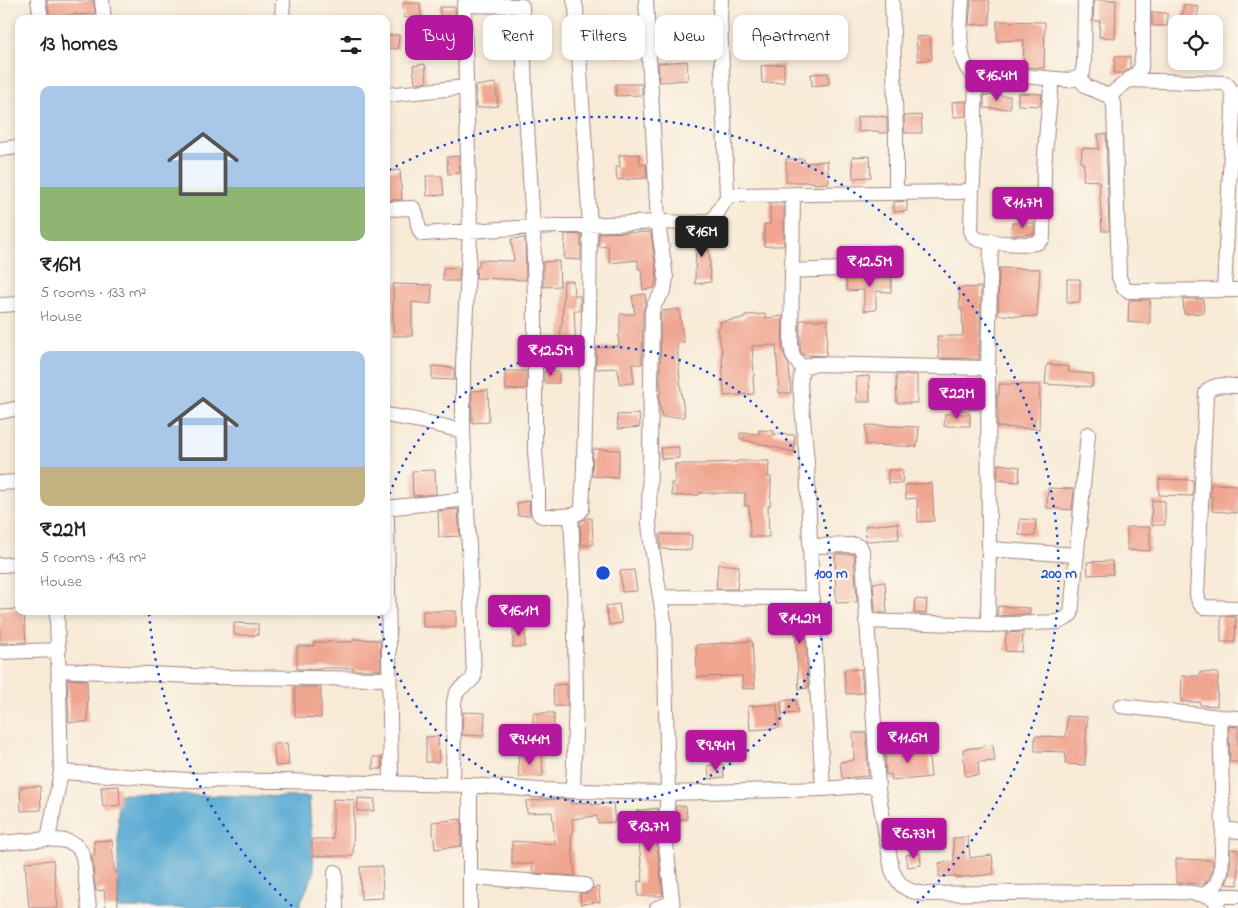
<!DOCTYPE html>
<meta charset="utf-8">
<style>
body{margin:0;font-family:"Indie Flower",sans-serif;background:#f6f6f6;color:#222;height:100vh;display:flex;flex-direction:column;font-size:19px;white-space:nowrap}
*{box-sizing:border-box;margin:0}
p{font-size:16px;color:#767676}
.icon{flex:none;width:28px;height:28px;fill:none;stroke:currentColor;stroke-width:2;stroke-linecap:round;stroke-linejoin:round}
.map{position:relative;flex:1;overflow:hidden}
.panel{position:absolute;left:15px;top:15px;width:375px;height:600px;display:flex;flex-direction:column;background:#fff;border-radius:10px;box-shadow:0 2px 8px #0003}
.panel>*{flex:none}
.hud{position:absolute;left:405px;top:15px;width:475px;height:45px;display:flex;gap:10px}
.tools{position:absolute;left:1168px;top:15px;display:grid;gap:10px}
.tools a{display:grid;place-items:center;width:55px;height:55px;border-radius:10px;background:#fff;box-shadow:0 2px 8px #0003;font-size:25px}
.price{position:absolute;translate:-50% -42px;padding:0 11px;border-radius:5px;background:#b5179e;color:#fff;font-size:16px;line-height:32px;filter:drop-shadow(0 1px 2px #0008)}
.price::after{content:'';position:absolute;left:50%;top:30px;width:15px;height:11px;margin-left:-8px;background:inherit;clip-path:polygon(0 0,100% 0,50% 100%)}
.price.on{background:#222;color:#fff}
ul{padding:0;list-style:none}
li{display:grid;align-content:center;gap:10px;height:265px;padding:0 25px}
li span{display:grid;place-items:center;height:155px;border-radius:10px;color:#555}
li>.icon{margin-inline-start:auto}
span .icon{width:90px;height:90px;fill:#fffc;stroke-width:1}
li b{font-size:21px}
h2{display:flex;justify-content:space-between;align-items:center;height:60px;padding:0 25px;font-size:21px}
.chip{padding:0 18px;border-radius:10px;background:#fff;box-shadow:0 2px 8px #0003;font-size:18px;line-height:45px}
.chip.on{background:#b5179e;color:#fff}
.map>svg:first-child{display:block}
</style>
<div class="map">
<svg width="1238" height="908" viewBox="0 0 1238 908">
<rect width="100%" height="100%" fill="#fbf7ec"/>
<filter id="ink" filterUnits="userSpaceOnUse"><feTurbulence type="fractalNoise" baseFrequency=".02" numOctaves="2"/><feDisplacementMap in="SourceGraphic" scale="10" xChannelSelector="R" yChannelSelector="G"/><feConvolveMatrix kernelMatrix="1 2 1 2 8 2 1 2 1" color-interpolation-filters="sRGB"/></filter>
<filter id="wash" filterUnits="userSpaceOnUse"><feTurbulence type="fractalNoise" baseFrequency=".0096" numOctaves="4" result="noise"/><feDisplacementMap in="SourceGraphic" scale="20" xChannelSelector="R" yChannelSelector="G"/><feGaussianBlur stdDeviation="1.12" result="paint"/><feColorMatrix in="noise" values="0 0 0 0 0 0 0 0 0 0 0 0 0 0 0 0 0 1.4 0 .05"/><feComposite in="paint" operator="in"/></filter>
<g filter="url(#wash)">
<rect width="100%" height="100%" fill="#f8ead7"/>
<!-- water -->
<path fill="#58aad3" stroke="#51647f" d="M118,794L309,797L314,873L298,908H118Z"/>
<g id="blocks">
<!-- building -->
<path fill="#f0a590" d="M47,0H93L95,14L77,15V14L50,18Z
M971,0H989L990,24L969,25Z
M1094,0H1116L1115,38L1099,37L1100,21H1093Z
M403,3H420L421,17L404,18Z
M1184,4L1199,7L1196,23L1181,20Z
M440,7H455L456,29H440Z
M1152,12L1167,13V26H1152Z
M997,21L1045,22L1044,68L1023,67L1024,40L997,41Z
M790,32V37L806,36L807,54L777,56L776,33Z
M386,35H399L398,49L386,48Z
M627,35L630,56L615,58L612,37Z
M930,36L932,59L918,61L916,37Z
M1115,56L1130,57V68L1123,73H1114Z
M687,61L688,80L659,82L658,63Z
M425,64L427,82L415,83L413,66Z
M784,64V82L762,83L761,66Z
M828,73L829,84L812,86L811,74Z
M496,83L498,106L477,108L475,86Z
M616,84H642V95L616,96Z
M1018,93L1042,94L1040,106L1018,105Z
M984,95L1010,96V109L984,108Z
M967,101L966,116L953,117L952,102Z
M875,115V116L887,117V133H879L878,131L858,132L857,117Z
M921,115L922,133H905L904,116Z
M1098,134H1106L1109,231H1102L1099,181L1083,180L1084,163H1081L1082,148L1099,149Z
M639,154L640,165L646,164L647,178L617,180L616,167H620L619,155Z
M459,156L460,173L448,174L447,157Z
M870,156L871,177L853,178L852,157Z
M786,159H804V163L827,161L829,183L814,184V182H786Z
M400,170L402,200H386V171Z
M426,176H442L444,195L427,196Z
M907,201V211L894,212V202Z
M770,203H784V246H764V224H770Z
M1012,223H1034V234L1011,235Z
M707,230L710,266H709L711,282L695,284L696,232Z
M632,232V233L651,232L657,278L654,288L643,290L641,269H638V260L610,263L608,246L599,247V233Z
M565,234L581,235V260L564,259Z
M525,238L526,280L476,278L477,267H479V260L514,261L511,239Z
M874,246H897V266L891,259H875Z
M559,261L560,286L543,287V262Z
M459,267V281H443V268Z
M999,268L1040,269L1037,317L998,315Z
M892,274L891,292L876,291V310L864,311V290L847,291L846,277L887,276Z
M1067,279H1080V302L1067,303Z
M564,281H573L574,295L580,296V311L574,310L576,348L561,349L560,326H562Z
M393,284L432,285L431,304L412,302V336H393Z
M981,287L979,359L939,358L937,336H963L962,309L960,310L959,288Z
M645,294L646,301L643,311L642,364H632L634,383L619,384L618,368L596,369V348L619,346L618,336L620,335V314H635L632,296Z
M1183,299H1203L1204,313L1184,314Z
M1129,300H1150V324L1128,322Z
M679,309L684,343L677,344L681,391L685,417H662L659,400L660,394L661,393L660,383L661,313V311Z
M765,314L766,318L783,316L782,348L785,358L789,366L791,393H779L776,345L752,346L754,376H753L754,394L724,396L722,352L718,328L721,327L720,322L745,318V315Z
M800,320H828L826,356L803,355L801,352L800,345Z
M1047,364L1069,367L1068,372L1093,374L1092,387L1045,384Z
M432,366L454,368V380L432,379Z
M505,371H526V389L506,390Z
M544,371L559,372V383H544Z
M896,375H917V403H897Z
M869,376L870,402H857L856,377Z
M999,384L1040,385L1039,429L997,427L998,409H997V395H999Z
M488,390L489,422L472,423V391Z
M963,396H979V409L963,410Z
M639,414L640,427L618,429L617,415Z
M945,414H970V426H944Z
M866,425L919,427L917,447L902,446L866,445Z
M759,430L774,431L773,434L795,435L794,452L740,439V433L759,434Z
M679,447V458L661,459V448Z
M593,449L620,450L617,478L592,476Z
M737,461H769L768,477H771V490L770,506H768L769,537H750L749,506H745V493H699V495L672,496L671,483H675V464H706V463L737,462Z
M998,464L1020,467L1019,482L997,480Z
M435,470L436,494L413,496L412,471Z
M888,470H903L902,484L888,483Z
M1159,479L1193,480V496L1159,495Z
M932,483L934,521L918,522L917,498L906,499L905,485Z
M1211,484L1238,485L1237,513L1212,511L1213,497H1210Z
M1048,488L1074,489L1072,510L1047,508Z
M1152,500L1165,501V525H1151Z
M529,501L530,515L518,516L517,503Z
M458,509L460,536L439,537L438,511Z
M587,518H592L593,545H581L580,522Z
M1020,519L1036,520L1035,536L1019,535Z
M898,523L899,539L866,541L865,526Z
M1127,527H1150V551L1127,550Z
M660,534L692,535L691,550L661,549Z
M835,554H854L857,602L836,603Z
M1112,561L1113,574L1088,575L1087,562Z
M718,564L739,566L737,589H716Z
M634,570L637,591L622,592L620,571Z
M885,582L887,613H875L873,583Z
M915,599L927,600L926,614L914,613Z
M619,604L622,623L609,625L606,606Z
M998,606L1030,608V614L997,616Z
M792,607H804L808,688L799,689L795,629H790Z
M19,609V611H24L26,642L0,643V610Z
M423,611H456V627H423Z
M1221,616L1236,617L1235,642H1221Z
M234,623L258,624V635H234Z
M513,627H525V647H513Z
M1023,632L1022,652L1005,651L1006,633Z
M353,639L380,640L381,670H353V668H321V669H297V646H314V642H353Z
M752,641L755,688L743,689L742,676L697,677L696,645L740,642Z
M861,669L863,693L846,694L844,670Z
M1200,672L1218,673L1217,706L1200,705V702H1181L1182,676H1200Z
M67,679L87,680L88,722H69Z
M567,684V706H554L553,685Z
M295,687H321V718L295,717Z
M796,699L798,713L782,714L781,701Z
M777,704L779,728L750,730L748,706Z
M463,712L485,713L484,736L462,735Z
M533,713H554V727L533,728Z
M1067,716L1087,717L1085,765L1065,764L1066,752L1035,751V736L1066,737Z
M1229,726L1238,727V762H1230Z
M853,733H866L868,776L842,778L840,762L854,760Z
M438,736L439,762H426V737Z
M287,743L289,765L275,766L274,744Z
M993,745L995,761L978,762L979,775L965,776L963,749L982,747V746Z
M928,748L931,777L892,781L891,774L886,775L885,752Z
M542,754L543,776L519,777L518,755Z
M373,757H382V769H373Z
M723,764L724,777L709,779L708,766Z
M40,786L41,810L21,811L20,787Z
M119,786L120,805L103,807L101,787Z
M358,798L375,799L374,811H357Z
M333,799L354,800L353,856H312V839H333Z
M558,799L570,800L571,804L592,802V805L613,803L615,822L598,823L597,816L572,819L573,835H571L575,876L532,873L533,864H512V841L555,844L552,812L527,813L526,801Z
M676,806H686L687,819L675,820Z
M658,808L657,845L663,896H638V881L643,882L636,811Z
M461,819V846L435,849L432,822Z
M968,837L970,858L992,855L994,874L956,878V876L939,877V863L954,861L953,838Z
M112,840L114,871H116L118,889H117L118,907L106,908L104,890L96,891L92,856H95L94,841Z
M1231,849L1238,850V885L1226,884L1230,873Z
M920,853L921,865L908,867L906,855Z
M1176,859L1213,860L1212,870L1209,878L1204,884L1176,883Z
M53,860L58,908H29L25,862Z
M382,866L383,898L361,899L360,867Z
M599,887L600,902L581,904L580,893H588L593,888Z"/>
</g>
</g>
<g filter="url(#ink)">
<use href="#blocks" fill-opacity="0" stroke="#a18481" stroke-width="1"/>
<g fill="none" stroke-linecap="round" stroke-linejoin="round">
<!-- minor casing -->
<g stroke="#a18481" stroke-width="16">
<path id="minor" d="M38,0L41,19
M102,0L104,19
M646,0L658,222L666,278L664,290L655,303L652,311L649,523L651,542L664,621L668,793L666,817V844L673,908
M721,0L720,16L727,197
M892,0L896,135V192
M282,19L283,0
M976,78L1011,75L1068,80L1079,78L1083,72L1084,62L1085,0
M1079,78L1087,87L1109,96L1114,104L1119,277L1123,287L1129,291L1238,290
M1128,80L1225,83C1235,90 1232,101 1233,112L1224,290
M386,95L466,87
M1109,96L1136,74L1141,68L1143,49V0
M0,149L19,147
M972,189L971,230C972,234 973,237 977,239C986,243 1027,245 1036,243C1040,242 1040,241 1043,238L1044,170L1047,127L1052,79
M793,194L791,346L793,356L802,368L800,385L807,462L812,598L823,789
M386,209L413,208C420,216 415,227 422,234L533,227L658,222L696,223L709,221L714,218L727,197L737,195L961,192L972,189L973,182L976,78C973,74 968,71 966,66C957,50 961,18 962,0
M792,271L887,267
M0,305L19,304
M802,368L813,364L988,368
M1238,386C1227,386 1213,382 1206,393L1197,595L1199,602L1203,607L1238,608
M0,412L19,408
M386,415L416,420L463,431
M0,483L19,482
M386,508L467,499
M571,515L574,578L576,697L573,791
M386,517L387,519L391,783
M811,546L856,545L861,548L863,554C867,633 874,711 878,790
M989,549L1077,555
M0,565L19,564
M660,597L812,598
M57,611L61,772L189,780L280,781L470,785L538,790L668,793L823,789L861,786H871L878,790L892,870C900,888 907,891 925,894C994,893 1062,892 1131,892C1155,893 1192,889 1214,898L1218,908
M866,621L988,625L1058,622L1065,619L1071,614L1088,434
M988,625L989,549L988,368L991,241
M0,652L59,650
M59,670L216,677L389,679
M1121,706L1220,717L1238,718
M453,785L454,702C457,684 465,689 474,677L469,548L463,431V364L470,232L464,5L522,6L525,92L533,227L535,301V451L538,488V509L539,514L542,516C551,516 568,517 576,514C580,513 580,512 582,509L584,465L586,389L589,318L590,226L576,8L574,0
M470,785V908
M1223,829L1238,831
M48,839C64,841 76,839 83,856L89,908
M0,843L48,839L61,772
M335,872L336,908
M470,877L585,885
M1205,895L1217,883L1221,872L1223,829L1220,717
M1214,898L1224,896H1238
M657,908L672,903"/>
</g>
<!-- minor -->
<use href="#minor" stroke="#fff" stroke-width="14"/>
</g>
</g>
<!-- distance rings -->
<g fill="none" stroke="#1d4ed8" stroke-width="2.5" stroke-dasharray="2.5 5">
<path d="M387 501A228 228 0 1 1 378 613"/>
<path d="M292 906A456 456 0 0 1 149 613M389 170A456 456 0 0 1 914 906"/>
</g>
<circle cx="603" cy="573" r="8" fill="#1d4ed8" stroke="#fbf7ec" stroke-width="2.5"/>
<g font-size="15" text-anchor="middle" font-weight="bold" fill="#1d4ed8" stroke="#fbf7ec" stroke-width="4.5" stroke-linejoin="round" paint-order="stroke">
<text x="831" y="578">100 m</text>
<text x="1059" y="578">200 m</text>
</g>
</svg>
<div class="tools">
<a><svg class="icon" aria-label="locate" viewBox="0 0 24 24"><circle cx="12" cy="12" r="6"/><path d="M12 2v4M12 18v4M2 12h4M18 12h4"/></svg></a>
</div>
<b class="price" style="left:997px;top:102px">₹16.4M</b>
<b class="price" style="left:1023px;top:229px">₹11.7M</b>
<b class="price on" style="left:702px;top:258px">₹16M</b>
<b class="price" style="left:870px;top:288px">₹12.5M</b>
<b class="price" style="left:551px;top:377px">₹12.5M</b>
<b class="price" style="left:957px;top:420px">₹22M</b>
<b class="price" style="left:519px;top:637px">₹16.1M</b>
<b class="price" style="left:800px;top:645px">₹14.2M</b>
<b class="price" style="left:908px;top:764px">₹11.6M</b>
<b class="price" style="left:530px;top:766px">₹9.44M</b>
<b class="price" style="left:716px;top:772px">₹9.94M</b>
<b class="price" style="left:649px;top:853px">₹13.7M</b>
<b class="price" style="left:914px;top:860px">₹6.73M</b>
<div class="hud">
<a class="chip on">Buy</a>
<a class="chip">Rent</a>
<a class="chip">Filters</a>
<a class="chip">New</a>
<a class="chip">Apartment</a>
</div>
<section class="panel">
<h2>13 homes<svg class="icon" aria-label="filters" viewBox="0 0 24 24"><path d="M4 7h16M4 17h16"/><circle cx="9" cy="7" r="2"/><circle cx="15" cy="17" r="2"/></svg></h2>
<ul>
<li><span style="background:linear-gradient(#a9c7e8 65%,#8fb573 0)"><svg class="icon" aria-label="home" viewBox="0 0 24 24"><path d="M3 11l9-7 9 7M6 9v11h12V9"/></svg></span><div><b>₹16M</b><p>5 rooms · 133 m²</p><p>House</p></div></li>
<li><span style="background:linear-gradient(#a9c7e8 75%,#c2b280 0)"><svg class="icon" aria-label="home" viewBox="0 0 24 24"><path d="M3 11l9-7 9 7M6 9v11h12V9"/></svg></span><div><b>₹22M</b><p>5 rooms · 143 m²</p><p>House</p></div></li>
</ul>
</section>
</div>
